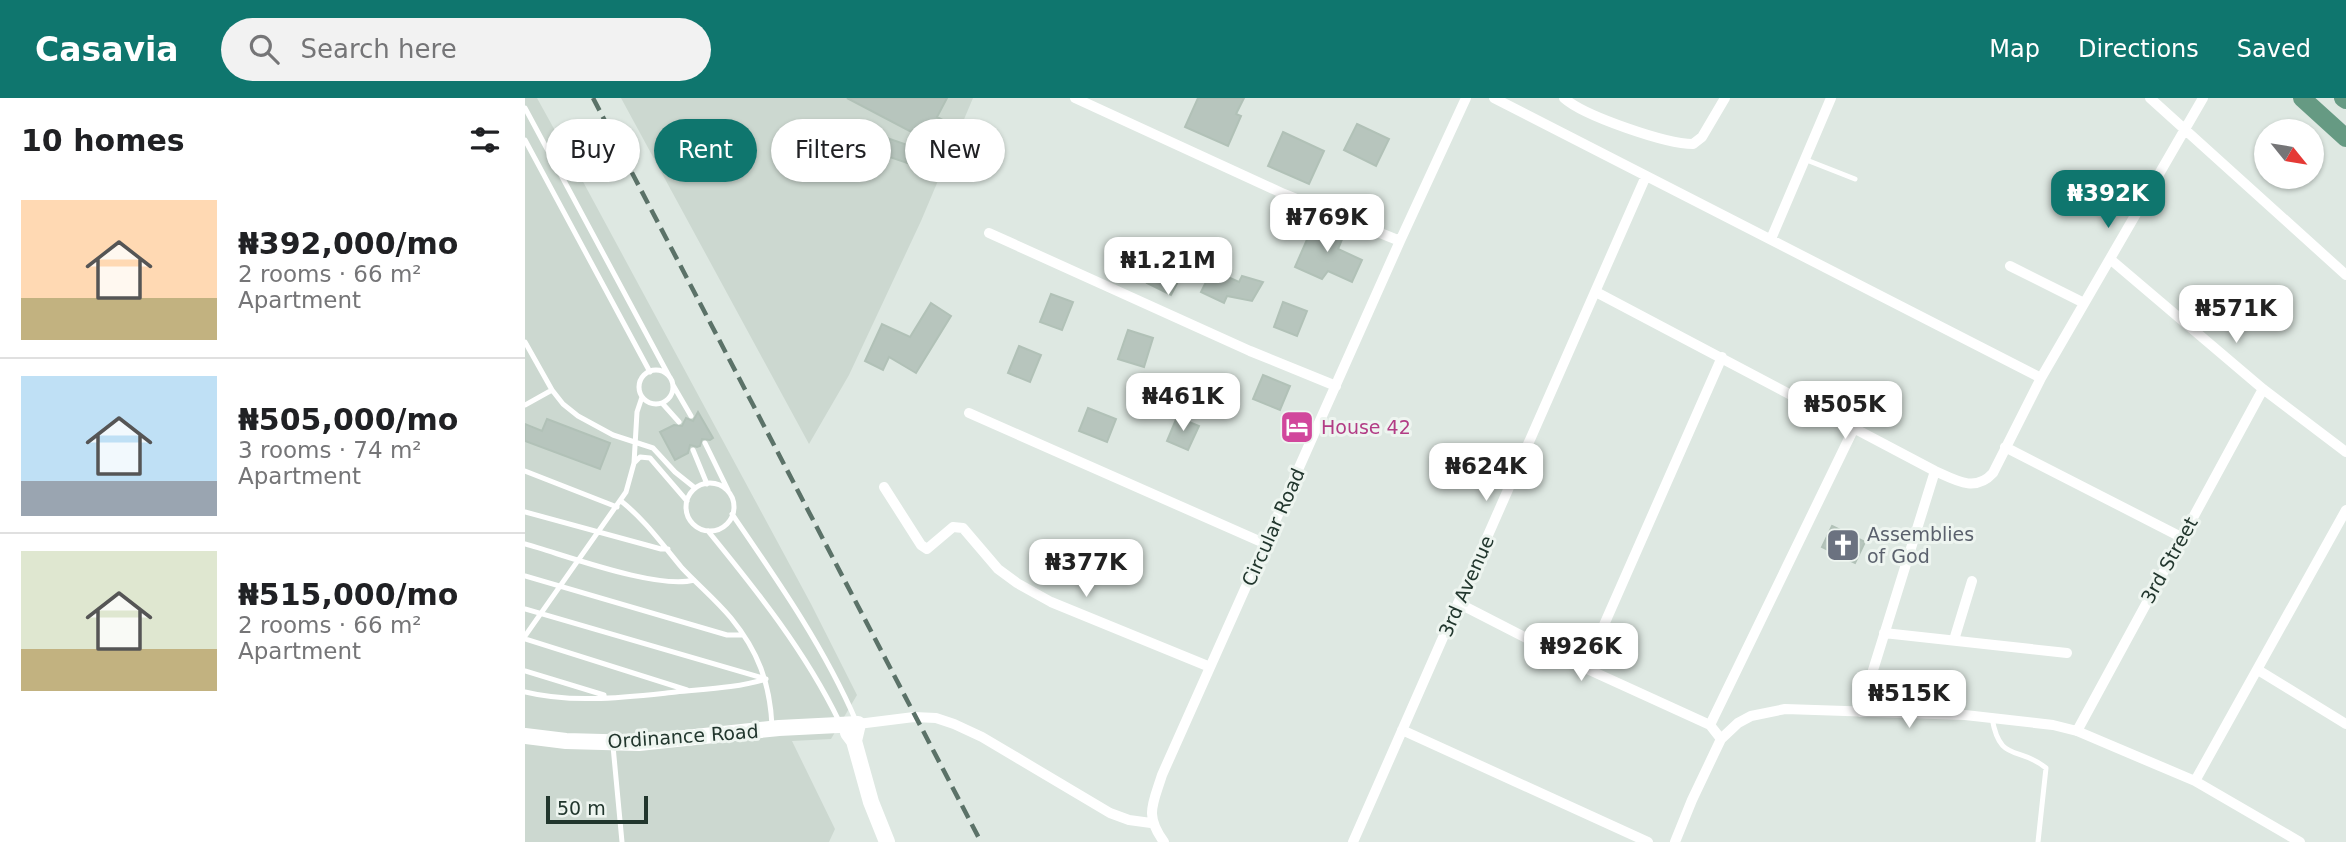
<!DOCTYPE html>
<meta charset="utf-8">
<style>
body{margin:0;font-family:"DejaVu Sans",sans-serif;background:#f2f2f2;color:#202124;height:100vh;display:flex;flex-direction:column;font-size:26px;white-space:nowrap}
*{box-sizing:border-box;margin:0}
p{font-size:23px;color:#757577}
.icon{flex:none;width:38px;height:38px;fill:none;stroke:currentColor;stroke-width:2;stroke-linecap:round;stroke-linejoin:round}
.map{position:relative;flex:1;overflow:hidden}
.panel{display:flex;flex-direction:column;background:#fff;width:525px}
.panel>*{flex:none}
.hud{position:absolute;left:21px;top:21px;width:665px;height:63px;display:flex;gap:14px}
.needle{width:46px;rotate:120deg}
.buttons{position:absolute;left:1729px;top:21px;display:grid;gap:14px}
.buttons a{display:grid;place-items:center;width:70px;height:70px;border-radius:50%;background:#fff;box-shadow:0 2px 5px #0004;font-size:35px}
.scale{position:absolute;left:21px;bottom:18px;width:102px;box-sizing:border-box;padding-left:7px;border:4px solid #21362d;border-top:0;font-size:19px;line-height:24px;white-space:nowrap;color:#21362d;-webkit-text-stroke:5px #eef5f0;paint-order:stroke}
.price{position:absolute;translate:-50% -60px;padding:0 16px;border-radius:14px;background:#fff;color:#222;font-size:23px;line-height:46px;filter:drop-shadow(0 2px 4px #0008)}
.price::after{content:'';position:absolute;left:50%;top:42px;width:21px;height:16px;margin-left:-10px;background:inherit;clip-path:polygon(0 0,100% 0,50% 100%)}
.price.current{background:#0f766e;color:#fff}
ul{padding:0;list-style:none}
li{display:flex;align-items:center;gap:21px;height:175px;padding:0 21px}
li+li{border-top:2px solid #e0e0e0}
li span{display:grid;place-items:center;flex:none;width:196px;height:140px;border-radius:0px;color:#555}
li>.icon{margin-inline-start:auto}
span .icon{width:84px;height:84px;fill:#fffc;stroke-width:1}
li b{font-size:30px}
h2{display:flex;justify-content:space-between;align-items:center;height:84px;padding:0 21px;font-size:30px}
.chip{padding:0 24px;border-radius:32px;background:#fff;box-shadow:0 2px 5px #0004;font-size:24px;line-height:63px}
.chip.current{background:#0f766e;color:#fff}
header{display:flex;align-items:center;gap:42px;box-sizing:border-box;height:98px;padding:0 35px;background:#0f766e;color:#fff}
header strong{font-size:33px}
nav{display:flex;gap:38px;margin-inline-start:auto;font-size:24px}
.search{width:490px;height:63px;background:#f2f2f2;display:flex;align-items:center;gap:18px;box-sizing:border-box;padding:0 24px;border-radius:38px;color:#757577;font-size:26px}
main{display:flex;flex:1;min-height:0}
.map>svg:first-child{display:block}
</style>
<header>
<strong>Casavia</strong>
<div class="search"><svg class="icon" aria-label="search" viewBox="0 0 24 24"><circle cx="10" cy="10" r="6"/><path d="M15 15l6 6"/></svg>Search here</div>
<nav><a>Map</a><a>Directions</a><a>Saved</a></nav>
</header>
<main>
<section class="panel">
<h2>10 homes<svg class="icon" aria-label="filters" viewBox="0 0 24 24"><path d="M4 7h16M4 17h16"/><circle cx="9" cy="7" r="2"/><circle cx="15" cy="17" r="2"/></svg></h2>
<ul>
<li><span style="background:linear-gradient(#ffd9b3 70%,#c2b280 0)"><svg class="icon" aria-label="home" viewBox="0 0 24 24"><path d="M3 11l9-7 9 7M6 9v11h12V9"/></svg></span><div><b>₦392,000/mo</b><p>2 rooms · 66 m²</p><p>Apartment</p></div></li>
<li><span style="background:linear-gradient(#bfe0f5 75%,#9aa5b1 0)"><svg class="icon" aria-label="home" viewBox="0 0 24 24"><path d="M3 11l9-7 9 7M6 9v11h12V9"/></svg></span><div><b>₦505,000/mo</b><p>3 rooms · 74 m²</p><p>Apartment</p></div></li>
<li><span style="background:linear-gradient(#dfe7d0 70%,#c2b280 0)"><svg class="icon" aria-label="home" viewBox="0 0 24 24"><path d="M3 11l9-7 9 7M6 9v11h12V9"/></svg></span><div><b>₦515,000/mo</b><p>2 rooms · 66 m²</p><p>Apartment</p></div></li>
</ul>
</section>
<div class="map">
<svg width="1821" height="744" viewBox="0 0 1821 744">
<rect width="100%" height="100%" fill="#dee8e2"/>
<!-- built -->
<path fill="#ccd8d0" d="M0,0H12L49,67L286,506L332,597L306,641L267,643L310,731L304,744H0Z
M96,0H448L396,123L324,277L284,346Z"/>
<!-- building -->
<path fill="#b7c5bd" stroke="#b1c1b7" stroke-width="2" d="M322,0H422L412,19L425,26L413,48Z
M673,0H719L711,16L716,18L703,48L660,29Z
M832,26L864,41L851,68L819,52Z
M336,31L394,51L388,67L330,47Z
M758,34L799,53L784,86L743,68Z
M791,121L820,134L813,151L837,162L827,184L803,173L797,181L770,169Z
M631,166L656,178L646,197L622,185Z
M687,172L714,184L717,178L738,184L727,203L702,198L699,205L676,194Z
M526,196L548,204L537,232L515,224Z
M758,204L782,213L772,238L749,229Z
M406,205L426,218L391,275L364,259L358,272L340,263L357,226L385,239Z
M603,232L628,240L619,269L593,261Z
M494,248L516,257L505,284L483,275Z
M738,277L765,288L755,312L728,301Z
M563,310L591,321L582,344L554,333Z
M173,314L188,340L185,342L177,341L175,348L172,349L165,347L163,355L150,362L135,334L149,327L157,328L161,320L168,323Z
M652,319L674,328L663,352L642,343Z
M22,321L85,345L75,371L0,343V326L17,333Z
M1307,428L1340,444L1330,465L1297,449Z"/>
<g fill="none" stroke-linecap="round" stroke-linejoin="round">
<!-- lane -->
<path stroke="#fff" stroke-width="5" d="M0,10L144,278
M0,42L125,274
M1279,61L1330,81
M0,244L27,292L38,306L53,318L88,337L128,350L150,374L170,390
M114 289a17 17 0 1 1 34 0a17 17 0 1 1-34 0Z
M148,287L166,318
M137,305L154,324
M0,307L27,292
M180,345L203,392
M168,352L182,386
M109,365L115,359L125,360L162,403
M0,373L92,409
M161 409a24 24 0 1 1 48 0a24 24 0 1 1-48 0Z
M96,403C120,422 137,446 157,470C173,487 191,502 206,520C233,553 245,585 247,628
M0,414L136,451H143
M207,416C253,483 299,549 331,623
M183,433C232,493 280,553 314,623
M0,446C40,457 132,492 169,482
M0,478L202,537H218
M0,511L241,581
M0,538L101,394L109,365L112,314L117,299
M0,541L162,592
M0,573L79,597
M0,594C48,606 102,599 151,594C181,591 212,590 241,581
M1467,620C1475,666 1493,647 1521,670L1513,744
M88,648L97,744"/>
<!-- street -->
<path stroke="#fff" stroke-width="10" d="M550,0L759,96L875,143
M969,0L1516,280
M1039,0C1059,18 1141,46 1168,46L1177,39L1200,0
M1625,0L1821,177
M464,135L725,253L811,288
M1246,141L1306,0
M1585,161L1738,291L1821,354
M1485,168L1559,205
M1071,194L1410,373C1430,382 1450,395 1468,375L1516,280L1678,0
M444,315L741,446
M1480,349L1656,439
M359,389L396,447L402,451L428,429L438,430L473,471L492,485L526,504L685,569
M933,505L1060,570L1185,627L1196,641
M1359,535L1542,555
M1429,542L1447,483
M1060,570L1197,259
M1733,572L1821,626
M1335,614L1410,373
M333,626L389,619L411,620L429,626L457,639L585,715L604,722L626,725
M1185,627L1329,330
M877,632L1123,744
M1552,633L1738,291
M1670,683L1821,412
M639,744C619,717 628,706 637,677L875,143L941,0
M828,744L1121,78
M1150,744L1167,702L1196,641L1213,625L1226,618L1260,611L1440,617L1528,627L1552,633L1670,683L1775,744"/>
<!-- secondary -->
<path stroke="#fff" stroke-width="16" d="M323,635L329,643L346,704L362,744
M0,638L41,643L114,645L254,630L333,626L329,643"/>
<!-- primary -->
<path stroke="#669a83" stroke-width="18" d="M1777,0L1821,40
M1818,0L1821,2"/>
<!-- rail -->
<path stroke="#5b7268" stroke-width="4.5" stroke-dasharray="14 7" stroke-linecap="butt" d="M68,0L456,744"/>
</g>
<!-- icons -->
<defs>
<g id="hotel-square" transform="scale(1.75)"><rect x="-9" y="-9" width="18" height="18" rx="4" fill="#d1479c" stroke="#eef5f0"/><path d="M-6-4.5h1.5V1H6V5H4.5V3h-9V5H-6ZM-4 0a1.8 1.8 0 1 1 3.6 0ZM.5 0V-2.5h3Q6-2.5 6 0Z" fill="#fff"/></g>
<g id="church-square" transform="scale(1.75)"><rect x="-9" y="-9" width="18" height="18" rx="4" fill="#6b7280" stroke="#eef5f0"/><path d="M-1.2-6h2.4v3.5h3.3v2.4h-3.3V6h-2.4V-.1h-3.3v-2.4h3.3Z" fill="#fff"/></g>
</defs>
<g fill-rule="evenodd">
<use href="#hotel-square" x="772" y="329"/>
<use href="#church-square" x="1318" y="447"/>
</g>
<g text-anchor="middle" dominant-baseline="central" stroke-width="6" stroke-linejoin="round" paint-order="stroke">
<!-- hotel labels -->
<g font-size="19" fill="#b23c85" stroke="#eef5f0" text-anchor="start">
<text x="796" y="329">House 42</text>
</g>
<!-- street labels -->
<g font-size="19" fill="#21362d" stroke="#eef5f0">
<text transform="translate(748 429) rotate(-66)">Circular Road</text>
<text transform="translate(1644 462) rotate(-61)">3rd Street</text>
<text transform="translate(941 488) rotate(-66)">3rd Avenue</text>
<text transform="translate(158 638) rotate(-4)">Ordinance Road</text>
</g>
<!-- worship labels -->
<g font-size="19" fill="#5b616d" stroke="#eef5f0" text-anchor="start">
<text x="1342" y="436">Assemblies<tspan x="1342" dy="22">of God</tspan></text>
</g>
</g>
</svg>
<div class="buttons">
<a><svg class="needle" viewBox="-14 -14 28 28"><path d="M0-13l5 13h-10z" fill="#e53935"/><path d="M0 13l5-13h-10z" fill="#757577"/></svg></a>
</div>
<div class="scale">50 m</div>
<b class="price current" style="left:1583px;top:132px">₦392K</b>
<b class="price" style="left:802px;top:156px">₦769K</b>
<b class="price" style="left:643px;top:199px">₦1.21M</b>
<b class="price" style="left:1711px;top:247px">₦571K</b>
<b class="price" style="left:658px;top:335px">₦461K</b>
<b class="price" style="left:1320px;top:343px">₦505K</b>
<b class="price" style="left:961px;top:405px">₦624K</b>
<b class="price" style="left:561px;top:501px">₦377K</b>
<b class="price" style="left:1056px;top:585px">₦926K</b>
<b class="price" style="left:1384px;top:632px">₦515K</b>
<div class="hud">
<a class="chip">Buy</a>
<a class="chip current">Rent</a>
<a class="chip">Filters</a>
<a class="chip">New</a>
</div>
</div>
</main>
